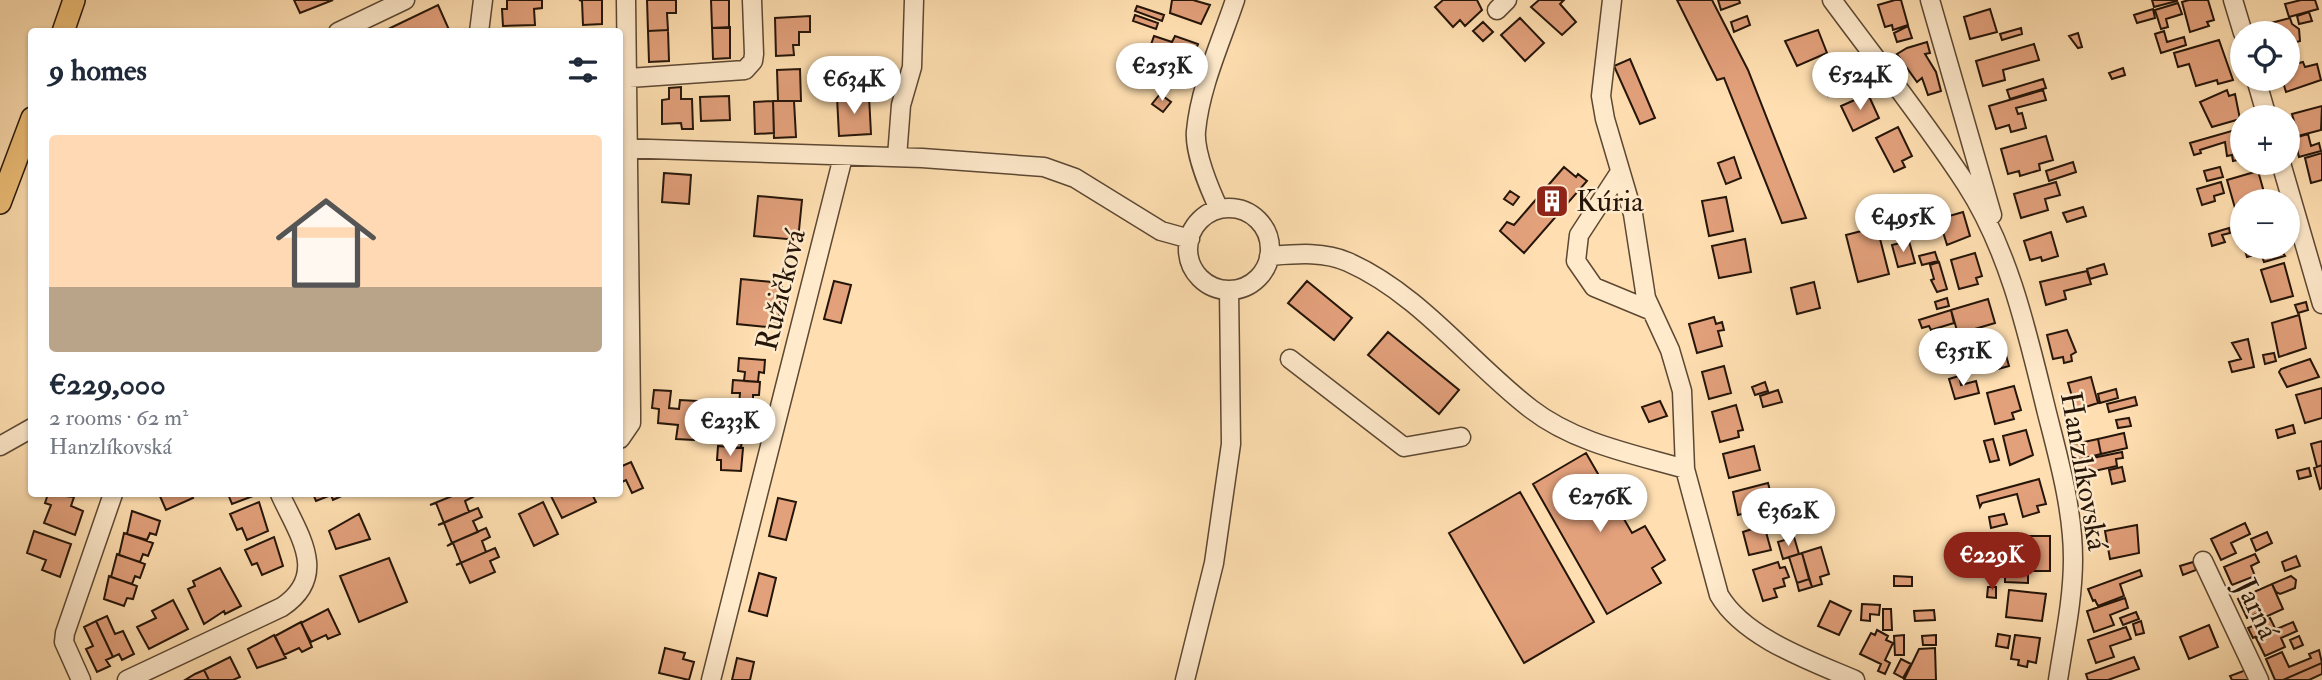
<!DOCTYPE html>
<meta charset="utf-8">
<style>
body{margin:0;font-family:"IM FELL Double Pica",serif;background:#f2f2f3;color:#1f2937;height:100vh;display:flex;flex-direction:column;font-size:26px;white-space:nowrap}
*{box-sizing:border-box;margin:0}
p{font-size:23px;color:#747a83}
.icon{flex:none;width:38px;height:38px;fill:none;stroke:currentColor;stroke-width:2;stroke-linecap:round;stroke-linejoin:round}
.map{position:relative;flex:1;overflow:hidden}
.details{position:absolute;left:28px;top:28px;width:595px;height:469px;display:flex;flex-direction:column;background:#fff;border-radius:7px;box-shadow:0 2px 5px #0004}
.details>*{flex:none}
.controls{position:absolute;left:2230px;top:21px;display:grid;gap:14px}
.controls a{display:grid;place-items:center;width:70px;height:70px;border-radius:50%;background:#fff;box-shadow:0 2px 5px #0004;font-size:35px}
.price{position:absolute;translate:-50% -60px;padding:0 16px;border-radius:24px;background:#fff;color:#222;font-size:23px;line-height:46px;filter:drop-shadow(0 2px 4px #0008)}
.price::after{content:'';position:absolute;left:50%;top:42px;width:21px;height:16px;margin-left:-10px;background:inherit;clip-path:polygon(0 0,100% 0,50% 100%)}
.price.active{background:#8f2418;color:#fff}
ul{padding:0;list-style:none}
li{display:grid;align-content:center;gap:14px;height:371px;padding:0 21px}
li+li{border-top:2px solid #e0e1e3}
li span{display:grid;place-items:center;height:217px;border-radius:7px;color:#555}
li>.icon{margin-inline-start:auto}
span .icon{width:126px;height:126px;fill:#fffc;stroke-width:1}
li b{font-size:30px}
h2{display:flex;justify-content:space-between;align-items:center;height:84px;padding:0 21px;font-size:30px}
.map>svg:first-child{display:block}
</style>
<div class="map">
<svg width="2322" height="680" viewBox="0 0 2322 680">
<rect width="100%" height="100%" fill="#ffdfb1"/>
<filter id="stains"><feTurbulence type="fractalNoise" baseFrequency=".00286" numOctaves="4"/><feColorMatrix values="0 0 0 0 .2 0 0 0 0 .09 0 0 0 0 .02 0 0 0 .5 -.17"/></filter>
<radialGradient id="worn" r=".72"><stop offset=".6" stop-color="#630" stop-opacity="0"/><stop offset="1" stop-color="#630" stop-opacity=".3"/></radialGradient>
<!-- building -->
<path fill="#e2a07b" stroke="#251509" stroke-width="2" d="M294,0H333L300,13Z
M507,0H542V8L534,9L535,25L503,26L502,9H507Z
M602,0V24L583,25L582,1L579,0Z
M647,0H676V13H667L668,30L648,31Z
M711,0H729V28H712Z
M1172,0H1193L1210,5L1201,24L1170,13Z
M1443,0H1477L1482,10L1465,26L1460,20L1453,27L1435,7Z
M1539,0H1564L1560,4L1576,22L1562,35L1531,7Z
M1677,0H1712L1748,70L1806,218L1782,223L1724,78L1717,80Z
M1718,0H1739L1740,3L1721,10Z
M1895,0H1901L1908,25L1893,30L1892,25L1885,27L1878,5Z
M2152,0H2177V1L2154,7Z
M2189,0H2208L2214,20L2207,22L2209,26L2190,32L2182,2Z
M2301,0H2315L2318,9L2289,17L2285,4Z
M2178,3L2182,14L2166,19L2168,27L2161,29L2155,10Z
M438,5L450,32H382Z
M1137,6L1164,15L1162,21L1135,11Z
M1990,9L1997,32L1970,39L1964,17Z
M2153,9L2155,18L2137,23L2134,15Z
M2309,12L2312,21L2299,24L2297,16Z
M1135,15L1158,23L1156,29L1133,21Z
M810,16V32H799V45H793L794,55L776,56L775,18Z
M1747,16L1750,25L1734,32L1731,22Z
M1520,18L1544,43L1525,61L1501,35Z
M2290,18L2292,24L2299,29L2300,41L2287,45V33H2269L2267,24Z
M1483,22L1493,32L1483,41L1473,31Z
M1908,26L1912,38L1897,42L1894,33Z
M730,27V58L713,59L712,28Z
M2021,28L2022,34L2002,40L2000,34Z
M668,30L669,61L649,62L648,31Z
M1818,30L1827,53L1797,66L1785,41Z
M2164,31L2167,42L2184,37L2186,45L2161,53L2155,34Z
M2078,33L2082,47L2078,48L2069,36Z
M1154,36L1172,42L1175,36L1198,44L1192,60L1184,57V74L1180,76L1145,62Z
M2219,40L2233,80L2218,84L2217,80L2196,86L2189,64L2178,67L2174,53Z
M1927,42L1930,53L1925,54L1936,72L1941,91L1928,95L1922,78L1917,82L1897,54L1907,48Z
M2034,44L2039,60L2003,70L2005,80L1983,86L1976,61Z
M1630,59L1655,118L1640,124L1614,66Z
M1843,60L1857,83L1828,96L1816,72Z
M2303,62L2305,67L2317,64L2321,80L2286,92L2282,79H2287V66Z
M2123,68L2125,75L2112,79L2109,73Z
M800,69L801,101H778L777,70Z
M2043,79L2046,88L2010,99L2007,90Z
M681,87V99H692L693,129H682L681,123L662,124V100L669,99V88Z
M2043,90L2046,100L2016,108L2018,114L2022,113L2026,128L2011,132L2009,125L1996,129L1989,106Z
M2227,90L2229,96L2235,94L2240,119L2212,127L2200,102Z
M1160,94L1171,102L1163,112L1152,104Z
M1868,94L1879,118L1853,131L1841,106Z
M729,96L730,120L701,121L700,97Z
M869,96L871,134L839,136L837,97Z
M773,101L774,133L755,134L754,102Z
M773,101H794L796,137L774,138Z
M2322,106L2321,130L2298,136L2292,114Z
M1898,127L1912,156L1902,161L1905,167L1894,172L1876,138Z
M2242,128V159L2233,161L2232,155L2227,156L2225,142L2200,150L2201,153L2194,155L2190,143Z
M2308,134L2311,146L2319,143L2321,151L2299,157L2294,138Z
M2046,136L2053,160L2039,164L2040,170L2020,176L2019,171L2008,174L2001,149Z
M2322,153V180L2311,183L2305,158Z
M1734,157L1741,178L1726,184L1718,163Z
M2073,162L2076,172L2049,181L2046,171Z
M1564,167L1576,177L1578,174L1587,181L1524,253L1500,231L1507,222L1514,225Z
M2220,167L2223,177L2207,181L2204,171Z
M2258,171L2266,199L2242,201V206L2235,208L2227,180Z
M664,173L691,175L689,204L662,202Z
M2056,182L2060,195L2045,199L2048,210L2021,218L2014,194Z
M2221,182L2224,193L2214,196L2215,201L2202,205L2197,189Z
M1510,191L1519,197L1513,205L1504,199Z
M758,196L802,200L798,240L754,236Z
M1726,197L1733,231L1709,236L1702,201Z
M2083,207L2086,216L2067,222L2063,213Z
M1963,212L1970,236L1947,245L1939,219Z
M1877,227L1889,274L1858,282L1846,235Z
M2229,228L2230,233L2222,235L2225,242L2212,246L2209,234Z
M2051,232L2058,256L2042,261L2041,257L2030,260L2024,241Z
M1745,239L1751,272L1719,278L1712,246Z
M1909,241L1915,263L1898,267L1892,245Z
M2244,247H2279L2285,256L2264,262L2261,253L2247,257Z
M1935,252L1938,261L1922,265L1919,256Z
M1975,253L1982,276L1976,278L1978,284L1959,289L1951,260Z
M1939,262L1947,289L1937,292L1931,280L1934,279L1930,265Z
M2284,263L2293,296L2271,302L2261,270Z
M2104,264L2107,274L2090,279L2087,269Z
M2087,271L2091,284L2064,291L2066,299L2046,305L2040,282Z
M741,279L782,283L778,328L737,324Z
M834,281L851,285L841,323L824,319Z
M1307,281L1352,318L1334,340L1288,303Z
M1814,282L1820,308L1797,314L1791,288Z
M1947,298L1949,306L1937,309L1935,302Z
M1988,299L1995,323L1958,334L1951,310Z
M2306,302L2308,310L2298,313L2295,305Z
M1951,310L1954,323L1931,330L1929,326L1922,328L1919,320Z
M2299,315L2306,348L2279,357L2272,323Z
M1714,317L1716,324L1722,322L1724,330L1718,331L1722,346L1697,353L1689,324Z
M2067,330L2076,352L2071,355L2072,361L2064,363L2063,357L2053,359L2047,335Z
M1388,332L1459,390L1439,414L1368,355Z
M2248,339L2254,367L2232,372L2229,362L2241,359L2232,343Z
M2002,341L2009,366L1987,372L1984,362L1979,363L1977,357L1982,356L1980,348Z
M1940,346L1943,356L1929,361L1926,350Z
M1973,349L1975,359L1958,364L1955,354Z
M2274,353L2276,361L2265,364L2263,355Z
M739,358L765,360L764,373L759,372L758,382L744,381L745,372L738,371Z
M2310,359L2319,377L2287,387L2279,372L2281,369Z
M1724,366L1731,393L1709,399L1702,372Z
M1959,376L1961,385L1976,381L1979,393L1955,399L1949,379Z
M2091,377L2098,403L2076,410L2068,383Z
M733,380L760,382L759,395H753V405L739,404L740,393H732Z
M1765,382L1768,391L1755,395L1752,387Z
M2014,386L2021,410L2012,413L2014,419L1995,424L1987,393Z
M2322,388V418L2305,423L2296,395Z
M2116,389L2118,398L2100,403L2098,394Z
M654,390L671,391L669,408L679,409L680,400L697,401L694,440L676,439L678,425L658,423L659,409L652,408Z
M1778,390L1782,402L1763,407L1760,396Z
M2135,397L2137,405L2109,412L2107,404Z
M1660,401L1667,416L1649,422L1642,407Z
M728,403L753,404V416H747V426L734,425V416H727Z
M1736,405L1743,430L1738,431L1739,437L1720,442L1712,412Z
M2129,418L2131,426L2118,428L2116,420Z
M722,424L748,426L747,438H742L741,448H728V438H721Z
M2293,425L2295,433L2278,438L2276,430Z
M2026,430L2033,455L2010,465L2003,436Z
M2124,433L2127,448L2101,454L2098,439Z
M1993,439L1999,460L1990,462L1984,441Z
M2098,439L2101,454L2073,461L2070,445Z
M2322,441V465L2317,467L2311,444Z
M718,446L743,448L741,471L721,470V460H717Z
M1754,446L1760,470L1729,478L1723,454Z
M2122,452L2123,458L2116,459L2117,466L2076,475L2073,462Z
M1586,453L1632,533L1645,526L1665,560L1652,568L1661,583L1607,614L1533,484Z
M631,462L643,488L632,493L626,480L620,483V467Z
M2322,465V488L2320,489L2314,468Z
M2122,467L2125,481L2112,484L2109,470Z
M2309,468L2311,476L2299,479L2297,471Z
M2039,479L2046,504L2037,506L2039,512L2023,517L2017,494L1982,503L1980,507L1977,496Z
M1768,483L1774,506L1738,515L1733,492Z
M1520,492L1594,622L1524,663L1449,533Z
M48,494L74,497L71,506L83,511L75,535L44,523L51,505L45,503Z
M159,494H191L193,498L166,510Z
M228,494H253V496L232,504Z
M313,494H346L333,500L331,495L316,501Z
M457,494H472L473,497L465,501L469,512L444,523L436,503L430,505Z
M550,494H592L596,502L562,518Z
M778,498L796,502L786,540L769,536Z
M259,502L268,531L247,540L242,528L237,530L230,514Z
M543,502L558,534L534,546L519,514Z
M478,508L482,517L473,521L478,532L452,543L444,523L438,525Z
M132,511L160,521L156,535L150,533L147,540L127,534Z
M359,514L370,539L336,549L329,531Z
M2004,514L2007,524L1991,528L1989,517Z
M2245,523L2250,534L2231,543L2236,553L2221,560L2211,539Z
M1764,525L1771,550L1749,555L1743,532Z
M2137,525L2139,553L2110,559L2105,531Z
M486,528L490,537L482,541L486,552L461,563L453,543L447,546L452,543Z
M34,531L71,544L60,577L42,570L46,560L27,553Z
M2267,532L2272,543L2256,551L2251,539Z
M124,533L153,543L148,556L143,554L140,562L119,555Z
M2022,536H2050V571H2022Z
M274,537L283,566L262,575L257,563L252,565L245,550Z
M1794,537L1799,554L1783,559L1778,542Z
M1986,539H1998L1999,547L1986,548Z
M1821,547L1829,574L1820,577L1822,584L1812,587L1802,553Z
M495,548L499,557L490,561L495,572L470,583L461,563L456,565Z
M1802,553L1809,579L1797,583L1789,557Z
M117,554L145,564L140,578L135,576L132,584L111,577Z
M2255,554L2259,562L2251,566L2255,576L2232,585L2224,567Z
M2296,556L2300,566L2285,571L2282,562Z
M389,558L407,602L359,622L340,576Z
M1778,562L1780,568L1785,567L1789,577L1783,579L1785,586L1774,589L1777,597L1763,601L1753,570Z
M2193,562L2196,570L2183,575L2180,566Z
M220,568L241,606L225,614L224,611L204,624L188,589L195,586L193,581Z
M2140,570L2142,576L2120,584L2124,596L2098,606L2095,600L2093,601L2088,589Z
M759,573L776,578L767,616L749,611Z
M2005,573L2028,574V583L2005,582Z
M109,576L137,586L133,599L127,598L124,606L104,599Z
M1894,576L1912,577V586H1894Z
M2291,576L2296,580L2295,588L2280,594L2276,592L2272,584Z
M1809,579L1812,587L1799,591L1797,583Z
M2272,584L2283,609L2261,619L2258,613L2247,618L2238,599Z
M1988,587H1996V598L1987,597Z
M2009,590L2046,594L2042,621L2006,617Z
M2125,598L2128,608L2110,615L2114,625L2094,632L2087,611Z
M173,600L188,629L149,649L137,627L156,618L152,611Z
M1830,601L1851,611L1839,635L1818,626Z
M1862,604L1880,605L1879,615L1870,614V621L1861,620Z
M328,609L340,634L328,639L326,635L311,642L301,623Z
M1883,609H1891L1892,630H1883Z
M1934,610L1935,620L1915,621L1914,611Z
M2136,612L2139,619L2123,625L2120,618Z
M107,616L115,634L123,631L134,654L122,660L119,654L113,657L96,621Z
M2270,618L2275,628L2253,638L2248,628Z
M96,621L113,657L106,660L110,666L97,672L86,649L93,646L84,627Z
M2141,621L2144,633L2136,635L2133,624Z
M301,622L312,647L302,652L299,648L284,655L275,636Z
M2293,622L2297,631L2281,638L2285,647L2265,656L2256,638Z
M2209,625L2218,647L2189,659L2180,637Z
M2126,627L2131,639L2110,646L2114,657L2096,663L2088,640Z
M1877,630L1888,636L1886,640L1893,643L1885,660L1890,663L1885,674L1878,671L1881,664L1860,654L1871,633L1875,635Z
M1998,634L2010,636L2008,648L1996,646Z
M274,635L286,658L257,668L248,649Z
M1904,635V655H1895L1894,636Z
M1936,635V645H1923L1922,636Z
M2015,635L2040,638L2036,663L2028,661L2027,667L2018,665L2019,660L2011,659Z
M2299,636L2303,645L2294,649L2290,640Z
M665,648L685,653L683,659L694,662L689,680L659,673Z
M1935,648L1936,680H1904L1919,649Z
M2319,650L2322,663L2283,680H2275L2266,659L2282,652L2289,667L2311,658L2309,654Z
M230,657L240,677L233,680H209L204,670Z
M2134,657L2139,669L2108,680H2088L2086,674Z
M737,658L754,662L750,680H732Z
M1901,659L1911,664L1903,678L1894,673Z
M2322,663V674L2309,680H2283Z
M204,670L209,680H185L195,674Z
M2246,670L2249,680H2232L2230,676Z"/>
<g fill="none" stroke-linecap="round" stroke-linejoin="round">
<!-- minor casing -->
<g stroke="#5c4833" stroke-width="21">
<path id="minor" d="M1612,0L1601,96L1605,119L1633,214L1646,298L1670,350L1682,391L1685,469L1719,595C1744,638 1811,661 1855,680
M1832,0C1877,61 1925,121 1966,184C2010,252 2028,336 2047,413C2059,460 2073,510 2073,559C2073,600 2064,640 2058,680
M1930,0L1992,215
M2233,0L2243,33
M1497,10L1507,0
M338,32L405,0
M479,32L483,0
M629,78L745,70L753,61L754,54L752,0
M2256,79L2267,117
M620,148L922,158L1044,167L1075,178L1161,231L1190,239
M897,157L901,105L912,67L914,0
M2281,163L2322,304
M1620,172L1579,235L1576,261L1594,287L1652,311
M1188 249a41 41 0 1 1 82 0a41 41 0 1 1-82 0Z
M1219,209C1210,190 1194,152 1196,131C1200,87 1221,42 1235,0
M1269,256C1295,254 1324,251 1348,262C1420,294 1470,362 1531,409C1575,443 1633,454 1685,469
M1290,359L1404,447L1461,437
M620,439L631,423V410L626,0
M0,446L32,428
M2203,561L2259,680
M81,680L64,642L65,633L113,494
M127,680L282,607C330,575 298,534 280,494
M711,680L843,157
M1185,680L1214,563L1231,444L1229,290"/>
</g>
<!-- major casing -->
<g stroke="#251509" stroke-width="24">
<path id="major" d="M63,32L74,0
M0,203L32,118"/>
</g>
<!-- minor -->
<use href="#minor" stroke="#ffeacc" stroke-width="18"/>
<!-- major -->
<use href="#major" stroke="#f0c078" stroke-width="21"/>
</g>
<!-- icons -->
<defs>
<g id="building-square" transform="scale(1.75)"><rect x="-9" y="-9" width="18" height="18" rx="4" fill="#8f2418" stroke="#ffeacc"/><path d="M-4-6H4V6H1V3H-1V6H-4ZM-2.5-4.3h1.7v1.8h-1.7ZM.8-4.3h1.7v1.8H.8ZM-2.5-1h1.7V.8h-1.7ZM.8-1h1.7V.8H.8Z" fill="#fff"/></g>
</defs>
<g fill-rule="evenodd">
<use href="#building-square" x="1552" y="201"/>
</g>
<g text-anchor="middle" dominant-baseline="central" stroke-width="5" stroke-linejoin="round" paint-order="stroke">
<!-- poi labels -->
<g font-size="30" fill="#251509" stroke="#ffeacc" text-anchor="start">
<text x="1576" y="201">Kúria</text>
</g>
<!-- street labels -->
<g font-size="30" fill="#251509" stroke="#ffeacc">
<text transform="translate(781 290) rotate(-76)">Ružičková</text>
<text transform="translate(2084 471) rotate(80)">Hanzlíkovská</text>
<text transform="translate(2257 609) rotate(65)">Jarná</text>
</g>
</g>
<rect width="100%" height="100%" filter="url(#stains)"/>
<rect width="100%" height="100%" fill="url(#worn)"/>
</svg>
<div class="controls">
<a><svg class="icon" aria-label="locate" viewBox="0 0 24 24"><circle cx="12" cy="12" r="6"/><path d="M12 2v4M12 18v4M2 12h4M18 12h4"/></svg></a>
<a>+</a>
<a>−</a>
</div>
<b class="price" style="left:1162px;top:103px">€253K</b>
<b class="price" style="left:1860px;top:112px">€524K</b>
<b class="price" style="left:854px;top:116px">€634K</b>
<b class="price" style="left:1903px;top:254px">€495K</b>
<b class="price" style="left:1963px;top:388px">€351K</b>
<b class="price" style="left:730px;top:458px">€233K</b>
<b class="price" style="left:1600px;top:534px">€276K</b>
<b class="price" style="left:1788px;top:548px">€362K</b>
<b class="price active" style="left:1992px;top:592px">€229K</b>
<section class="details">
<h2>9 homes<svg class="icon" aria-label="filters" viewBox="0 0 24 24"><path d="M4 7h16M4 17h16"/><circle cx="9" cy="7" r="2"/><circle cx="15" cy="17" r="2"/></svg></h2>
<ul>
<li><span style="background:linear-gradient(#ffd9b3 70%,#b9a48a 0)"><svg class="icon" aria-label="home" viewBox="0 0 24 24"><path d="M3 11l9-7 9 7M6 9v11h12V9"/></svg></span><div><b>€229,000</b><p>2 rooms · 62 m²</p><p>Hanzlíkovská</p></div></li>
</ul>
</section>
</div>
